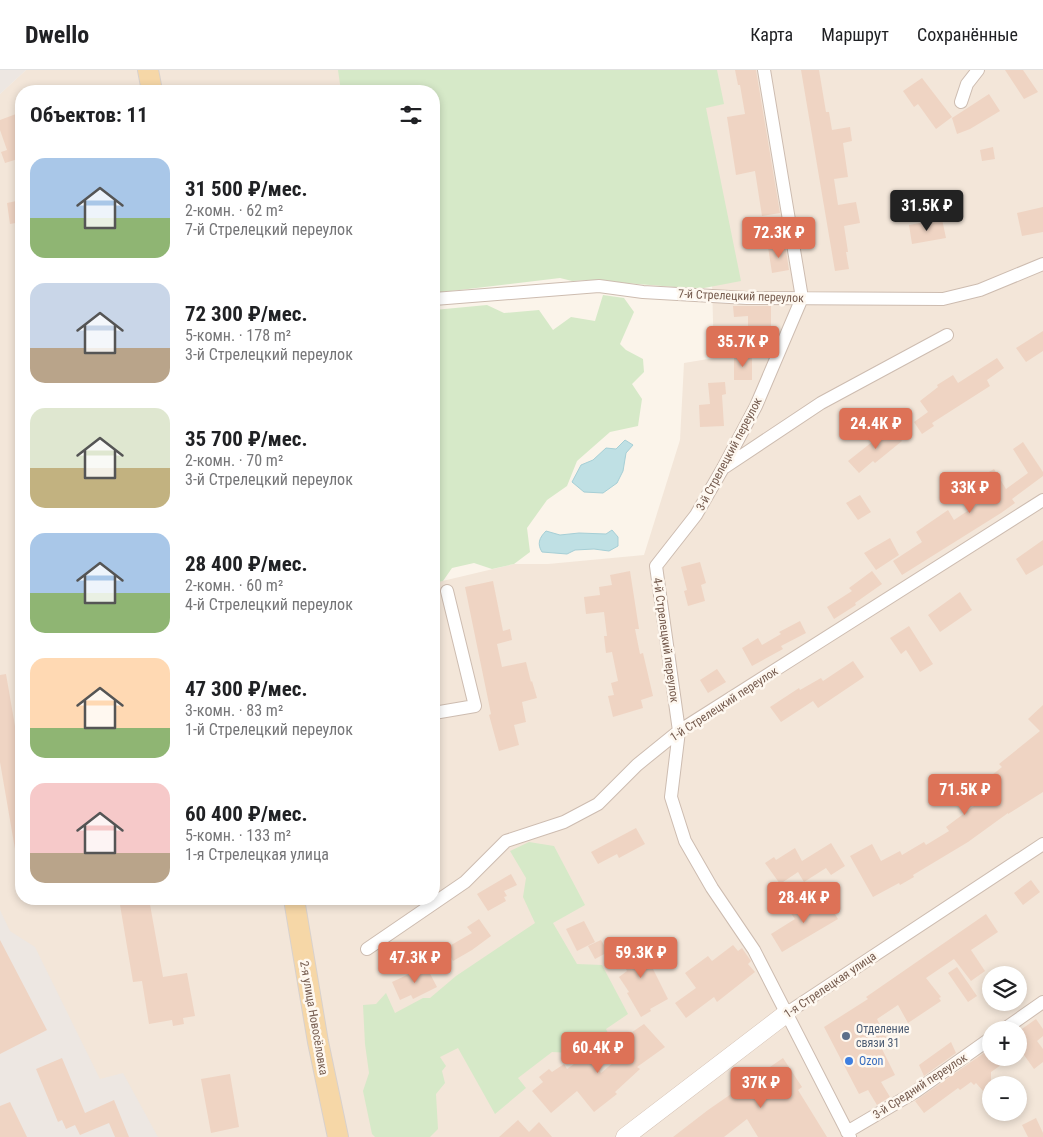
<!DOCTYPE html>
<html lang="ru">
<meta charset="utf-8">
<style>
body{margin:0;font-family:"Roboto Condensed",sans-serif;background:#f2f2f2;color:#202124;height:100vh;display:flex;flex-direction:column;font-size:19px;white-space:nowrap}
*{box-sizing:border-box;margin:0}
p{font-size:16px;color:#757577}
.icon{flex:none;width:28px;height:28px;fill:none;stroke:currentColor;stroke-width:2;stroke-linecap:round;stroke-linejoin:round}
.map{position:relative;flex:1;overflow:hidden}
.details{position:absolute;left:15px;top:15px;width:425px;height:820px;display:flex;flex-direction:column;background:#fff;border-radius:20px;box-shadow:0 2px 8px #0003}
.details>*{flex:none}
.buttons{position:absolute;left:982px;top:896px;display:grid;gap:10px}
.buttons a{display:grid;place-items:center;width:45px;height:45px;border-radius:50%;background:#fff;box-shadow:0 2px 8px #0003;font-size:25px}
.price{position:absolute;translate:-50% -42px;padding:0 11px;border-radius:5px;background:#dd7257;color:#fff;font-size:16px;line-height:32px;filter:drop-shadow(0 1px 2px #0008)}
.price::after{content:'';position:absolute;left:50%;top:30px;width:15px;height:11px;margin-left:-8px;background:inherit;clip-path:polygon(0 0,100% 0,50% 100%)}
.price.on{background:#222;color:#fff}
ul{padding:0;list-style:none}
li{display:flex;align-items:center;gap:15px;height:125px;padding:0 15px}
li span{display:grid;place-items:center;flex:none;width:140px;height:100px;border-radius:15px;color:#555}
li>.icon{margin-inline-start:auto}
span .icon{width:60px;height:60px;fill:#fffc;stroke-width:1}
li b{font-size:21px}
h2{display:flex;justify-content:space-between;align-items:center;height:60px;padding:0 15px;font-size:21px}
header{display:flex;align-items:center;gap:30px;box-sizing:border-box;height:70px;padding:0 25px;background:#fff;border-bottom:1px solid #e0e0e0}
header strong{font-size:24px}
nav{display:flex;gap:28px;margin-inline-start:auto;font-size:18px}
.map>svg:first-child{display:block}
</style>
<header>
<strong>Dwello</strong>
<nav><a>Карта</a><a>Маршрут</a><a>Сохранённые</a></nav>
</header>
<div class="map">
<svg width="1043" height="1067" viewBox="0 0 1043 1067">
<rect width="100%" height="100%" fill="#fbf4ea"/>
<!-- residential -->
<path fill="#f3e6d9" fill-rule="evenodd" d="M26,0H344L346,21H21V829H434V513L514,494H548L644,485L680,370L684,293L714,288L712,213L644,0H1043V1067H0V24ZM991,905H1019V932H991ZM991,960H1019V988H991ZM991,1015H1019V1042H991Z"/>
<!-- industrial -->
<path fill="#ede7e2" d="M0,0H26L0,24Z
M0,840L10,861L35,877L100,1009L123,1003L158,1067H0Z"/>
<!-- green -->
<path fill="#d6e9c8" d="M338,0H717L724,34L706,38L741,211L699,219L589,210L572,211L560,208L434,223V21H341Z
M603,225L624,228L634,242L620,274L626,280L643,289L644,302L632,314L642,329L638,356L610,362L577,391L567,416L547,430L527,458L530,482L514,494L492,499L474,493L452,498L443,511L434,513V240L487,235L504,243L539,240L553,260L571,247L595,251Z
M529,772L554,776L585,835L553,853L577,894L602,895L628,944L606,959L615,977L602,990L588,973L572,983L552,982L518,1008L526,1018L495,1044L458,978L440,987L446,996L442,1001L445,1013L436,1024L438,1059L430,1067H375L372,1064L363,1021L369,1003L365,974L363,935L376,934L386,923L395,943L423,928H430L456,906L535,853L523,827L526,808L510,781Z"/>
<!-- water -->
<path fill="#bfe0e4" stroke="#a6cfd6" d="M625,370L633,375L626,383L623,401L617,413L603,423L584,422L572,412L581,395L593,390L606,378L616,379Z
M612,460L618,467V476L609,481L594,479L575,480L567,484L542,482C537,474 539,468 546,461L560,465L579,463L606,464Z"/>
<!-- building -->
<path fill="#efd4c3" d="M735,0H756L780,143L762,146L755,101L736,105L727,47L745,44L740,15H738Z
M801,0H819L826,42H829L832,60L850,57L852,71L843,73L848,107L834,109L838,135L856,132L860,153L844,156L848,182H846L849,199L835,201Z
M1005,0H1023L1038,22L1024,29Z
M922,8L952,47L936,59L918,34L914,37L903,21Z
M989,24L1000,41L970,59L957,64L952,48Z
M16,44L21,60V88L5,93L1,82L7,80L0,60V50Z
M993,77L995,89L982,91L980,80Z
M21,130V152L10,154L7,133Z
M1043,137V162L1022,166L1017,143Z
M757,149L761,173L745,175L742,151Z
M942,149L946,168L912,174L909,155Z
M785,174L789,200L772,203L768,177Z
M733,236H771V280H748V246L734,247Z
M1043,261V281L1026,292L1016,278Z
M734,285H752V310H734Z
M997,288L1004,298L987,310L990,316L932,353L934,356L922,364L914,352L928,342L920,331L938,317L937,315L953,305L958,313Z
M725,312L726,324L722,325L724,356L700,357L699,335L710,334L708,313Z
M891,357L902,371L875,393L873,391L859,403L848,391Z
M1023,372L1043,402V406L1012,429L1015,433L1001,443L902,505L893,491L922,472L916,462L948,440L954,450L993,424L982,406L994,399L1006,419L1028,403L1013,379Z
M860,425L871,442L858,450L846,433Z
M890,468L899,485L876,500L864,483Z
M1043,470V495L1026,505L1016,489Z
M700,492L706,513L701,515L705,531L688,536L684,521L687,520L681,497Z
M630,501L639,559H635L640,584L643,583L653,626L641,630L643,638L613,647L608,626L614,625L611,613L618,611L612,582L606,583L604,566H607L604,542L586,544L584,527L600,525L599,517L612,515L610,505Z
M872,501L882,514L855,533L856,535L834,549L827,537L852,521L849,518Z
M493,511L503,561L510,559L512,570L497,574L502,597L526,592L531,612L532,611L537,628L522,632L526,652L514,655L519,675L499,681L489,645L491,644L465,517Z
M960,522L972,540L940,562L928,545Z
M800,551L806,563L781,576L783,579L752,596L742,578L758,568L762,575L781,564L779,562Z
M909,556L933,594L920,602L906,580L901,584L890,568Z
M853,591L864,607L818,638L813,631L781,652L770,637L799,618L800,620L821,608L823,611Z
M717,599L726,612L708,623L700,610Z
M6,604L16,662L21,661V778L15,779L0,692V605Z
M1043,635V722L1008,744V743L968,772L913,805L914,807L900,815L899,813L873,827L850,786L872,774L881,791L900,781L902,785L924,772L926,775L949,761L946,757L978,733L965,717L978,707L982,713L1002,697L999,694L1040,661L1028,649Z
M636,758L645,774L619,788L617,784L598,794L591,782Z
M831,773L845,796L831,805L826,798L804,812L798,802L780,814L765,793L774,787L776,790L795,778L802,791Z
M511,804L517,815L504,821L507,826L504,827L506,831L488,841L477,824Z
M1031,810L1040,822L1023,835L1014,823Z
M119,829H149L163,907L187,903L195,946L183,948L184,954L173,956L172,950L149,954L142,911L133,912Z
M801,829L809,841L826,830L838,849L782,882L771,864L795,849L787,838Z
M986,844L998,862L971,880L985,901L971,911L954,889L926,908L941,927L939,928L941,931L908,953L898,935L877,949L887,969L879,973L895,1005L881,1012L890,1027L877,1035L868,1020L859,1024L824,957L868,929L866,927Z
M479,849L491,866L472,880L453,891L446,878L472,863L467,857Z
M584,851L595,872L577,881L566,859Z
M638,869L668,929L650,939L651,941L641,947L627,923L629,922L619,907L627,901L616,880Z
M0,870L47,960L0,984Z
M601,870L608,882L595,889L588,876Z
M733,875L738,881L742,878L751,891L748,894L755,902L717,932L714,927L686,948L675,933L696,918L685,903L708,886L712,891Z
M426,896L437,917L413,929L411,925L400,930L392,912Z
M957,897L977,926L968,932L948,903Z
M1036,949L1043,959V966L1037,971L1043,979V992L1034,999L1019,978V961Z
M644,954L665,977L637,997L640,999L615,1022L617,1024L594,1042L577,1021L551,1043L532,1021L543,1012L539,1007L549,999L552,1002L564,994L567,999L588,984L601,1003L629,979L622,969Z
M951,972L956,983L924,1006L919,995Z
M991,978V988H1011L991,1002V1030L976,1013L974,1015L971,1012L960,1020L958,1018L924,1043L915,1031Z
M62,988L85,1043L114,1030L129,1067H115L109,1053L80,1065L75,1055L66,1059L62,1050L58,1052L36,999Z
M783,988L802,1017L798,1020L827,1067H758L747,1049L724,1067H673L708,1040Z
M230,1004L239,1057L211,1063L201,1009Z
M10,1032L27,1067H0V1036Z
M1036,1048L1043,1063V1067H1028L1022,1055Z
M518,1050L529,1062L539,1052L552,1067H499Z"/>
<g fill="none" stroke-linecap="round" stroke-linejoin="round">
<!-- street casing -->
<g stroke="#cdbcb0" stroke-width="14">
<path id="street" d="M764,0L802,228L756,336L723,398L696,445L656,496L679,661L671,727L685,771L712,818L754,880L850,1067
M961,32L967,14L978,0
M434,229L599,216L643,222L747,228L943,229L980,220L1043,194
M725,397L821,333L947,265
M434,643L475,636L447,521
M367,879L465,812L506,771L564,752L598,734L637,695L679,661L1043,430
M787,943L1043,774
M1003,960L1043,932
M847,1062L915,1022L991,968"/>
</g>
<!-- secondary casing -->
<g stroke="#d2beb0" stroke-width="19">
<path id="secondary" d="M625,1067L787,943"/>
</g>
<!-- primary casing -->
<g stroke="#d8d1cd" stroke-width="22">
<path id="primary" d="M148,0L152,21
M294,829L318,972L338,1067"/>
</g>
<!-- street -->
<use href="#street" stroke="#fff" stroke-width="12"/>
<!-- secondary -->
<use href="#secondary" stroke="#fff" stroke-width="18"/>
<!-- primary -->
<use href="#primary" stroke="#f6d7a7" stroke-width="20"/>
</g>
<!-- markers -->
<circle fill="#5c6f8a" stroke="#fef8f0" stroke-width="2" cx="846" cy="966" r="5"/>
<circle fill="#3f7fe0" stroke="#fef8f0" stroke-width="2" cx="849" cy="991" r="5"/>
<g text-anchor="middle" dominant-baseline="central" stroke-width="5" stroke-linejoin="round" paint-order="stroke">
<!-- street labels -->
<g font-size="12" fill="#755b4e" stroke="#fef8f0">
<text transform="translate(741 226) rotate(2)">7-й Стрелецкий переулок</text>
<text transform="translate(729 384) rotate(-62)">3-й Стрелецкий переулок</text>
<text transform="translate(666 570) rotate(82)">4-й Стрелецкий переулок</text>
<text transform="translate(724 634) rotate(-33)">1-й Стрелецкий переулок</text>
<text transform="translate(830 915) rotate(-34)">1-я Стрелецкая улица</text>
<text transform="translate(314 948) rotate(80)">2-я улица Новосёловка</text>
<text transform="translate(920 1016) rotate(-33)">3-й Средний переулок</text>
</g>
<!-- service labels -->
<g font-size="12" fill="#4e5e75" stroke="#fef8f0" text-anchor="start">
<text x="856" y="959">Отделение<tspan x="856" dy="14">связи 31</tspan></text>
</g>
<!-- shop labels -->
<g font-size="12" fill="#366cbe" stroke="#fef8f0" text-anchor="start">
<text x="859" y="991">Ozon</text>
</g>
</g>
</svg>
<div class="buttons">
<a><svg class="icon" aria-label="layers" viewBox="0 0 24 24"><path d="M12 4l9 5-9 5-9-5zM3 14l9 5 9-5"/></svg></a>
<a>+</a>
<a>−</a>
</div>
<b class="price on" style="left:927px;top:162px">31.5K ₽</b>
<b class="price" style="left:779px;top:189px">72.3K ₽</b>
<b class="price" style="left:743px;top:298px">35.7K ₽</b>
<b class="price" style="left:876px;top:380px">24.4K ₽</b>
<b class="price" style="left:970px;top:444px">33K ₽</b>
<b class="price" style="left:965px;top:746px">71.5K ₽</b>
<b class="price" style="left:804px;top:854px">28.4K ₽</b>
<b class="price" style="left:641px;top:909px">59.3K ₽</b>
<b class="price" style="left:415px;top:914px">47.3K ₽</b>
<b class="price" style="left:598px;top:1004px">60.4K ₽</b>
<b class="price" style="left:761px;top:1039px">37K ₽</b>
<section class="details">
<h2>Объектов: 11<svg class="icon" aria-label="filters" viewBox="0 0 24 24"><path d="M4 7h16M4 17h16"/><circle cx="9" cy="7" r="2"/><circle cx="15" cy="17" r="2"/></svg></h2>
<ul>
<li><span style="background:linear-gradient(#a9c7e8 60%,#8fb573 0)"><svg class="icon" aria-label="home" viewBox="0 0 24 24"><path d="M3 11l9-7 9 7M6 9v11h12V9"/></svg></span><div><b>31 500 ₽/мес.</b><p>2-комн. · 62 m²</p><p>7-й Стрелецкий переулок</p></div></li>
<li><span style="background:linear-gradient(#c9d6e8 65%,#b9a48a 0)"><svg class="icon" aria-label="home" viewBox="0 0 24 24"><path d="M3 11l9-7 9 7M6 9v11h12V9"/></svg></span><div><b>72 300 ₽/мес.</b><p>5-комн. · 178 m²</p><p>3-й Стрелецкий переулок</p></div></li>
<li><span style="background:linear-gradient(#dfe7d0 60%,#c2b280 0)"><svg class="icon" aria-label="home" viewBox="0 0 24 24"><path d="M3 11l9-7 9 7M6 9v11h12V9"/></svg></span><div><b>35 700 ₽/мес.</b><p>2-комн. · 70 m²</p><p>3-й Стрелецкий переулок</p></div></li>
<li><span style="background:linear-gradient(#a9c7e8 60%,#8fb573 0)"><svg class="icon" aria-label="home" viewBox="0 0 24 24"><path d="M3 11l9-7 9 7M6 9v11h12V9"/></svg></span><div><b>28 400 ₽/мес.</b><p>2-комн. · 60 m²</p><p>4-й Стрелецкий переулок</p></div></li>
<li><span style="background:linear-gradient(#ffd9b3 70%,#8fb573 0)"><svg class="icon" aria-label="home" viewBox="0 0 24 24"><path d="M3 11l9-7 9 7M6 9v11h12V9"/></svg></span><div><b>47 300 ₽/мес.</b><p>3-комн. · 83 m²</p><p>1-й Стрелецкий переулок</p></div></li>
<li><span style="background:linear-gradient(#f6c9c9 70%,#b9a48a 0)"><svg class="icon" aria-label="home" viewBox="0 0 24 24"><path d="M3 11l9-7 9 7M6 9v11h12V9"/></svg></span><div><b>60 400 ₽/мес.</b><p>5-комн. · 133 m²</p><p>1-я Стрелецкая улица</p></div></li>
</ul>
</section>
</div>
